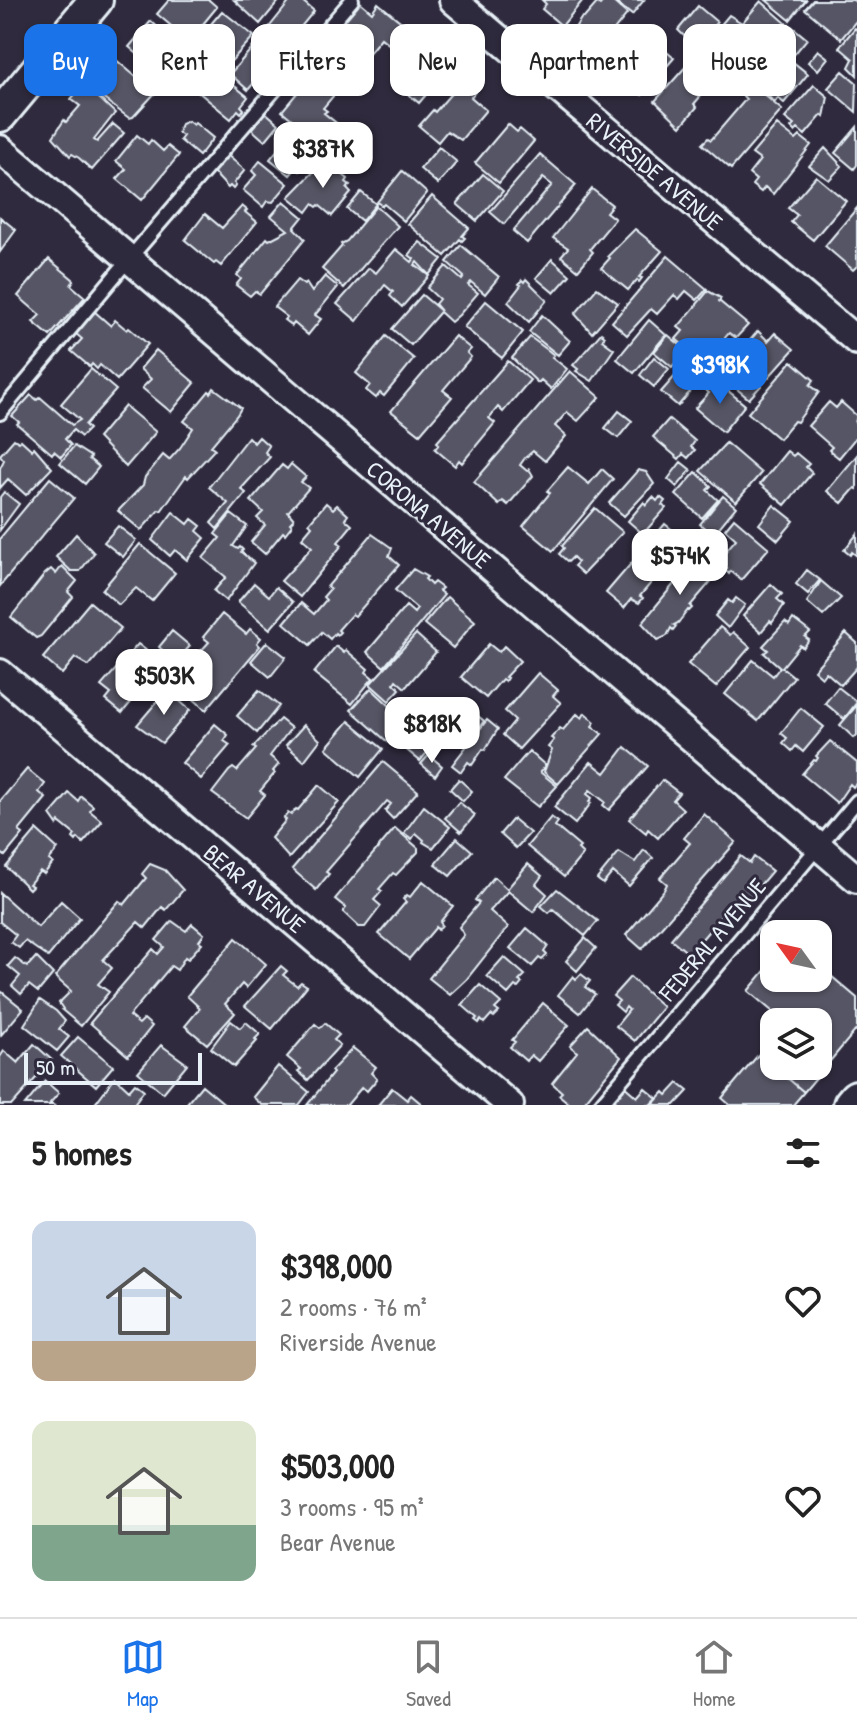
<!DOCTYPE html>
<meta charset="utf-8">
<style>
body{margin:0;font-family:"Patrick Hand",sans-serif;background:#f6f6f6;color:#222;height:100vh;display:flex;flex-direction:column;font-size:30px;white-space:nowrap}
*{box-sizing:border-box;margin:0}
p{font-size:26px;color:#767676}
.icon{flex:none;width:44px;height:44px;fill:none;stroke:currentColor;stroke-width:2;stroke-linecap:round;stroke-linejoin:round}
.map{position:relative;height:1105px;overflow:hidden}
.side{display:flex;flex-direction:column;background:#fff;flex:1}
.side>*{flex:none}
.banner{position:absolute;left:24px;top:24px;width:810px;height:72px;display:flex;gap:16px}
.needle{width:52px;rotate:303deg}
.buttons{position:absolute;left:760px;top:920px;display:grid;gap:16px}
.buttons a{display:grid;place-items:center;width:72px;height:72px;border-radius:16px;background:#fff;box-shadow:0 2px 6px #0004;font-size:40px}
.scale{position:absolute;left:24px;bottom:20px;width:178px;box-sizing:border-box;padding-left:8px;border:4px solid #e8f1f8;border-top:0;font-size:22px;line-height:28px;white-space:nowrap;color:#e8f1f8;-webkit-text-stroke:6px #2f2a3d;paint-order:stroke}
.price{position:absolute;translate:-50% -68px;padding:0 18px;border-radius:16px;background:#fff;color:#222;font-size:26px;line-height:52px;filter:drop-shadow(0 2px 4px #0008)}
.price::after{content:'';position:absolute;left:50%;top:48px;width:24px;height:18px;margin-left:-12px;background:inherit;clip-path:polygon(0 0,100% 0,50% 100%)}
.price.current{background:#1a73e8;color:#fff}
ul{padding:0;list-style:none}
li{display:flex;align-items:center;gap:24px;height:200px;padding:0 32px}
li span{display:grid;place-items:center;flex:none;width:224px;height:160px;border-radius:16px;color:#555}
li>.icon{margin-inline-start:auto}
span .icon{width:96px;height:96px;fill:#fffc;stroke-width:1}
li b{font-size:34px}
h2{display:flex;justify-content:space-between;align-items:center;height:96px;padding:0 32px;font-size:34px}
.tag{padding:0 28px;border-radius:16px;background:#fff;box-shadow:0 2px 6px #0004;font-size:28px;line-height:72px}
.tag.current{background:#1a73e8;color:#fff}
.tabs{display:flex;justify-content:space-around;align-items:center;height:112px;border-top:2px solid #e0e0e0;background:#fff;font-size:22px;color:#767676}
.tabs a{display:grid;justify-items:center;gap:4px}
.tabs .current{color:#1a73e8}
.map>svg:first-child{display:block}
</style>
<div class="map">
<svg width="857" height="1105" viewBox="0 0 857 1105">
<rect width="100%" height="100%" fill="#2f2a3d"/>
<filter id="ink" filterUnits="userSpaceOnUse"><feTurbulence type="fractalNoise" baseFrequency=".0125" numOctaves="2"/><feDisplacementMap in="SourceGraphic" scale="16" xChannelSelector="R" yChannelSelector="G"/><feConvolveMatrix kernelMatrix="1 2 1 2 8 2 1 2 1" color-interpolation-filters="sRGB"/></filter>
<g filter="url(#ink)">
<!-- building -->
<path fill="#575565" stroke="#e8f1f8" stroke-width="2" d="M169,0H209L217,7L189,41L157,14Z
M234,0H280L260,24Z
M291,0H301L314,11L286,45L267,30Z
M542,0H583L562,26L542,9L546,4Z
M604,0H611L627,14L595,54L571,34L582,17L584,18L597,3L600,5Z
M613,0H644L632,15Z
M766,0H806L790,20Z
M813,0H853L857,3V20L841,39L805,9Z
M359,1L372,12L378,3L411,30L395,49L381,38L358,66L337,48L344,39L334,30Z
M761,1L786,23L767,44L752,32L729,59L708,40L729,15L742,23Z
M698,6L717,22L697,46L692,44L678,30Z
M222,11L254,36L223,70L193,45Z
M151,21L182,50L168,66L170,67L168,70L161,74L129,47Z
M789,24L807,39L792,57L774,42Z
M647,28L659,38L655,42L674,58L642,95L615,70L618,66L616,64Z
M855,28L857,30V75L849,67L853,59L839,47Z
M259,40L277,55L248,90L230,74Z
M705,40L725,57L713,72L692,55Z
M746,43L762,56L747,74L731,61Z
M425,48L448,69L419,103L395,83Z
M191,50L248,97L241,106L244,109L241,113L238,110L231,119L173,71L181,62L179,60L182,57L184,59Z
M818,50L828,58L818,70L808,62Z
M108,53L155,93L133,117L129,118L85,85L84,81Z
M774,57L788,68L793,62L808,74L784,103L778,98L775,102L766,95L769,91L760,83L770,71L766,67Z
M689,63L712,83L694,104L697,107L681,126L655,101Z
M306,64L317,74L324,65L345,82L323,108L327,111L324,113L340,126L324,145L282,111L297,93L288,85Z
M843,71L857,83L856,112L828,88Z
M462,81L475,92L471,97L486,110L461,140L447,131L438,142L419,126L433,110L435,112Z
M84,84L115,113L94,140L97,142L113,124L124,133L92,170L79,158L72,154L70,156L53,137L64,120L66,122L80,106L71,99Z
M814,85L828,97L824,117L822,115L805,135L798,129L795,132L791,128L794,125L785,118Z
M755,87L782,110L731,169L702,144L708,138L711,140L746,99L743,96L747,91L749,93Z
M264,111L279,124L265,141L250,128Z
M188,121L193,125L195,123L213,138L199,156L180,140L183,136L178,133L181,124Z
M508,124L517,132L520,129L534,141L499,183L475,163Z
M777,125L796,140L800,136L811,145L773,194L765,187L761,192L752,185L756,180L749,174L760,160L752,154Z
M857,127V165L854,169L835,153Z
M287,131L314,153L300,171L296,168L290,175L270,159L283,143L279,140Z
M137,135L148,144L151,140L163,151L168,146L179,155L142,200L117,179L126,169L116,161Z
M439,147L457,162L438,184L420,169Z
M825,148L842,166L829,180L809,166Z
M540,154L576,185L527,243L513,231L552,185L543,178L504,224L490,212Z
M227,155L245,170L234,183L236,185L233,189L230,186L228,188L212,171Z
M325,160L348,179L346,182L350,185L347,189L351,193L332,216L319,205L317,207L313,204L307,212L289,197Z
M260,161L288,184L273,202L267,201L263,207L243,190L256,175L252,171Z
M402,171L427,193L404,221L384,204L382,206L377,202Z
M483,174L503,191L477,221L457,204Z
M816,176L846,201L813,240L791,222L797,215L788,208Z
M592,189L612,205L606,212L615,219L590,249L593,252L578,270L561,256L568,248L553,238Z
M361,192L376,204L362,221L347,209Z
M432,196L469,228L462,236L465,238L462,241L460,239L445,256L408,224Z
M284,201L303,217L294,228L305,239L260,294L255,291L250,296L236,285L241,279L237,275L267,238L269,240L288,230L271,216Z
M242,206L247,210L245,212L257,222L221,266L216,262L214,264L185,240L205,214L222,228Z
M376,206L398,226L344,288L322,269L342,246L341,244L347,241Z
M857,208V266L853,270L825,246Z
M0,217L16,230L0,252Z
M635,229L662,251L639,277L642,278L639,282L637,280L628,290L601,268L610,258L608,256Z
M420,242L442,259L429,275L417,262L415,265L429,276L402,307L390,296L393,292L385,285L357,321L337,304L369,268L376,273L396,249L412,262L414,259L409,255Z
M461,245L499,277L485,294L471,282L468,285L478,293L459,315L451,322L440,312L411,345L392,329L422,295L441,311L435,304L439,299L427,288L446,266L462,280L464,277L447,262Z
M668,256L707,289L697,300L686,291L679,299L674,295L657,314L651,309L627,335L612,322Z
M49,259L74,280L71,285L85,297L50,336L33,322L40,315L18,296Z
M552,259L570,275L554,293L536,278Z
M325,276L338,287L315,315L321,319L308,335L294,323L292,326L284,320L287,317L274,307L297,280L304,285L306,283L312,292Z
M526,279L547,300L529,322L508,302L521,285L519,284L522,280L524,282Z
M597,288L618,303L592,333L575,314Z
M708,291L721,298L719,301L748,325L736,338L729,333L704,362L676,339L683,331L678,327Z
M486,301L523,332L502,358L464,327Z
M94,311L111,326L115,320L127,330L129,328L148,344L117,380L100,365L97,369L92,364L90,367L71,351L82,339L75,333Z
M542,315L570,341L558,355L529,332Z
M649,320L666,335L634,373L617,359Z
M758,331L768,341L775,333L794,349L749,399L720,375Z
M601,333L605,336L602,340L614,349L592,381L576,371L578,369L573,365Z
M668,335L686,350L672,367L654,352Z
M386,336L414,359L384,396L380,393L376,398L366,390L370,385L356,373Z
M455,336L471,349L467,353L471,357L443,390L452,397L420,434L391,411Z
M530,337L549,351L554,355L552,357L567,369L551,389L541,380L538,383L512,358Z
M156,350L195,383L171,412L142,388L151,379L140,369Z
M654,357L669,369L654,387L640,375Z
M508,361L530,380L503,412L498,407L489,418L495,423L462,463L459,460L455,466L435,449L439,444L437,442Z
M792,361L814,380L810,385L819,392L797,422L794,421L779,439L748,413Z
M685,365L701,379L678,406L661,392Z
M91,369L116,390L85,425L89,429L81,437L73,430L65,439L71,445L61,457L54,451L52,454L17,424L19,422L12,416L31,395L37,400L40,397L72,425L80,420L61,404Z
M570,371L600,397L578,421L567,412L555,426L566,436L545,461L533,451L525,458L520,465L527,471L529,469L533,476L508,505L503,501L499,505L474,482Z
M714,379L745,405L723,432L695,408L709,393L705,390Z
M214,388L241,408L237,415L211,446L215,449L188,478L186,476L161,511L159,510L141,530L118,511L143,485L145,477L163,455L169,460L180,448L193,428L184,421L209,391L211,393Z
M829,402L836,408L841,402L857,416L855,423L857,425V436L839,458L829,450L832,447L808,426Z
M125,406L156,432L126,467L98,438Z
M619,411L632,421L618,438L605,428Z
M669,419L695,441L691,447L695,450L688,458L683,454L679,459L653,437Z
M248,437L254,443L259,437L269,446L265,452L270,457L241,489L246,493L217,529L211,523L228,503L209,487Z
M14,439L19,442L21,440L32,450L34,447L52,468L26,495L8,479L0,488V468L4,460L0,455Z
M726,443L761,473L736,502L700,471Z
M74,446L91,457L89,459L99,467L85,484L60,463Z
M787,451L793,456L796,453L809,464L806,467L812,473L785,505L760,484Z
M857,455V489L855,488L842,503L827,491Z
M681,462L691,470L677,487L668,479Z
M291,464L306,477L301,482L309,488L288,512L294,519L290,523L292,525L285,534L283,532L265,554L251,542L265,525L257,518L263,512L251,501L282,465L287,469Z
M568,467L589,484L602,469L613,479L553,551L523,526L550,493L547,491Z
M638,470L646,472L654,484L624,516L609,503Z
M696,472L711,486L707,490L718,500L702,518L676,495Z
M50,478L74,498L0,586V538Z
M4,492L19,504L0,530V497Z
M723,496L736,507L713,535L700,524Z
M653,497L657,501L660,497L665,501L662,505L666,508L643,534L628,521L644,502L646,505Z
M326,503L333,509L337,505L348,515L345,519L352,525L338,542L342,545L300,597L281,581L312,547L302,538L312,526L309,523Z
M774,505L794,521L778,540L759,524Z
M595,508L623,532L583,574L574,566L578,562L573,557L568,562L559,554L564,548L562,546Z
M173,512L188,524L192,519L201,526L197,531L205,538L187,560L175,550L170,556L152,540Z
M231,514L247,526L233,546L238,549L240,547L243,550L241,552L254,563L226,601L214,591L226,577L203,558L220,538L215,534Z
M734,518L769,548L741,580L731,571L729,574L725,570L727,568L718,560L736,539L725,529Z
M665,524L686,541L678,551L681,554L677,558L669,555L657,569L662,577L658,581L655,578L640,596L643,598L639,603L631,599L624,608L606,593Z
M118,526L136,540L123,557L104,542Z
M76,534L94,553L80,571H71L56,557Z
M372,534L392,548L389,556L399,565L355,616L352,614L338,630L340,632L337,635L335,633L330,639L322,632L310,645L284,623L301,603L314,614L326,600L323,597L330,589L327,587Z
M857,534V556L852,552L850,555L844,550Z
M140,544L175,573L152,601L136,588L119,605L102,590Z
M700,552L716,565L709,574L714,578L690,606L692,608L689,611L688,610L678,623L674,625L676,626L673,630L671,628L667,636L658,640L642,623Z
M62,566L77,581L68,592L73,597L41,636L36,638L11,617L45,574L51,569L56,574Z
M413,569L427,577L425,579L431,585L434,582L442,588L439,591L444,595L384,667L367,652L406,606L414,613L417,609L395,590Z
M807,570L820,580L808,594L796,584Z
M821,581L841,598L823,616L807,602Z
M254,583L269,596L276,587L293,602L270,629L238,602Z
M771,584L782,594L777,599L784,605L772,623L770,621L761,632L743,616Z
M447,597L475,621L453,648L424,624Z
M736,598L745,605L728,628L715,616L728,600L732,603Z
M90,602L121,628L89,666L75,658L62,674L43,658Z
M222,614L246,634L250,629L261,638L257,643L260,646L206,710L182,689L207,659L199,653L209,642L203,637Z
M793,619L810,632L805,637L809,640L803,648L800,645L782,667L794,677L758,721L725,694L753,660L773,676L780,667L764,653L768,650L763,646L785,622L789,625Z
M720,627L730,635L733,632L750,647L716,687L688,664Z
M172,631L190,646L176,662L159,647Z
M846,633L857,643V667L841,685L826,672L822,677L814,670Z
M416,634L436,652L405,688L396,680L394,683L400,689L389,701L370,684Z
M267,642L286,657L270,677L251,661Z
M138,644L157,659L147,671L153,676L122,713L106,700L111,694L101,686Z
M489,644L499,652L504,646L520,661L505,677L507,678L505,681L502,679L486,698L461,677Z
M336,646L344,653L346,650L368,669L366,672L373,678L352,704L314,673Z
M538,673L558,690L553,696L561,703L519,749L503,735L515,720L505,711Z
M838,687L857,702L844,719L825,703Z
M371,688L409,724L390,744L351,710Z
M167,690L190,710L162,743L137,725Z
M259,690L279,706L257,733L237,716Z
M857,705V735L854,738L840,725Z
M429,706L451,724L437,740L416,723Z
M466,706L484,721L470,739L452,724Z
M801,708L824,727L803,752L796,746L792,751L783,743L787,738L781,733Z
M585,713L595,722L592,726L602,734L558,784L544,772L552,750L548,747L554,740L551,738L560,728L563,730L577,714L582,718Z
M280,719L291,728L270,756L279,764L273,771L275,773L260,791L265,795L246,818L212,793L229,771L233,768L237,771L256,749L253,747Z
M487,720L498,729L485,750L483,749L472,765L468,762L461,772L452,765Z
M349,721L383,749L360,777L326,748Z
M215,724L228,735L224,741L230,745L201,779L182,763Z
M304,725L320,740L304,761L286,745Z
M416,728L435,743L420,761L402,746Z
M830,741L857,763V782L853,787L850,784L837,803L802,774L814,760L816,761L818,758L816,756Z
M625,747L648,766L609,810L603,805L605,802L590,790L587,794L592,798L589,802L591,803L575,824L554,807L591,762L605,773Z
M529,751L546,766L540,772L557,786L538,807L504,780Z
M429,755L442,766L435,776L421,764Z
M383,762L418,791L393,819L385,811L391,804L387,801L326,872L329,874L316,890L292,869Z
M27,769L45,784L39,792L46,798L19,831L23,834L5,856L0,852V801Z
M459,779L472,791L463,801L450,789Z
M662,780L679,793L673,800L683,809L658,838L648,829L646,833L629,819Z
M319,785L339,802L289,858L271,838L286,820L284,818L288,813L291,815L296,809L298,810Z
M69,793L78,801L81,796L93,806L90,811L102,821L83,843L78,838L76,841L73,838L75,835L59,822L57,825L50,815Z
M459,802L475,815L461,832L445,818Z
M424,806L450,827L433,848L423,842L424,840L416,833L412,839L404,833Z
M704,814L736,842L642,949L626,935L664,890L667,884L660,878L690,843L684,838Z
M551,817L558,822L555,826L580,847L578,849L583,854L564,877L527,846Z
M513,819L530,833L516,848L500,834Z
M395,828L418,848V852L396,875L393,873L379,889L382,891L374,900L381,906L365,927H359L343,912L346,908L335,899Z
M37,830L58,849L49,860L53,863L44,874L40,871L29,884L32,886L29,889L6,867Z
M457,838L472,851L450,876L435,864Z
M644,850L653,858L629,886L613,872L603,884L597,879L619,852L635,862Z
M741,856L750,863L754,857L772,871L733,917L726,911L689,954L671,939Z
M150,864L165,870L183,890L166,910L162,907L145,928L138,922L103,960L112,968L98,984L109,992L81,1026L62,1010L63,1009L59,1003L71,991L55,977L119,901L124,905L146,878L142,874Z
M528,864L542,876L536,884L547,894L533,912L508,891L490,911L508,927L466,980L450,995L429,978L464,935L459,927L479,903L475,900L494,877L507,889Z
M423,881L453,906L440,922L442,925L438,930L436,927L409,959L379,934L406,902L403,899L407,895L410,897Z
M557,889L598,921L585,936L553,909L549,913L541,906Z
M0,893L38,927L61,901L80,918L48,957L25,941L19,948L11,942L16,935L0,922Z
M172,921L186,931L192,924L204,934L199,941L202,943L188,959L185,957L177,970L171,966L129,1016L139,1024L144,1019L152,1026L128,1056L90,1023L153,949L158,954L164,947L156,940Z
M527,928L548,946L544,952L547,955L542,960L539,958L532,966L510,948Z
M236,938L266,964L246,988L242,984L225,1004L235,1013L207,1044L185,1026L200,1008L187,996Z
M585,938L596,948L577,971L566,961Z
M36,957L53,974L38,992L29,985L21,994L12,986L20,976L8,966L15,958L27,967Z
M504,957L525,975L519,981L522,983L518,988L515,986L508,994L487,976Z
M774,960V978H818V965L857,998V1029L831,1060L818,1050V1022H785L748,991Z
M281,966L287,971L283,975L297,986L301,982L307,986L272,1029L245,1006Z
M581,974L590,981L585,987L595,994L580,1013L558,995L573,976L576,979Z
M630,977L663,1007L635,1041L616,1026L629,1010L626,1007L623,1012L615,1005L619,1001L613,996Z
M480,985L501,1003L495,1009L499,1012L494,1017L491,1015L484,1023L481,1020L479,1023L475,1020L477,1018L462,1005Z
M2,992L23,1009L1,1035L0,995Z
M40,1000L56,1011L65,1021L59,1029L69,1037L57,1051L24,1025Z
M543,1003L569,1025L538,1061L531,1055L526,1061L510,1047L515,1042L512,1040Z
M231,1021L240,1028L246,1022L260,1034L255,1039L257,1041L234,1067L211,1048Z
M325,1023L339,1035L334,1040L340,1045L308,1080L298,1071L301,1069L287,1057L315,1024L320,1028Z
M588,1026L621,1057L582,1105H571L559,1095L562,1092L552,1083L577,1052L570,1046Z
M774,1036V1066H818V1050L831,1060L804,1092L759,1054Z
M78,1037L113,1066L96,1086L61,1056Z
M34,1044L52,1060L12,1105H0V1057L4,1051L18,1063Z
M161,1045L187,1064L163,1093L138,1072Z
M353,1048L376,1067L371,1073L377,1079L367,1091L362,1087L347,1105H307L333,1073L331,1071Z
M759,1054L804,1092L793,1105H730L722,1098Z
M278,1066L309,1092L299,1105H262L253,1097Z
M115,1077L129,1090L135,1083L144,1090L139,1097L133,1105H94Z
M45,1081L59,1093L50,1103L53,1105H25Z
M678,1083L688,1091L675,1105H652L664,1092L667,1095Z
M202,1085L226,1105H190L187,1103Z
M623,1085L637,1097L645,1088L657,1098L650,1105H607Z
M392,1088L407,1100L411,1095L423,1105H378Z"/>
<g fill="none" stroke-linecap="round" stroke-linejoin="round">
<!-- service casing -->
<g stroke="#e8f1f8" stroke-width="18">
<path id="service" d="M0,413L129,259L352,0
M600,1105L857,801"/>
</g>
<!-- minor casing -->
<g stroke="#e8f1f8" stroke-width="32">
<path id="minor" d="M453,0L857,341
M0,149L857,879
M0,673L510,1105"/>
</g>
<!-- tertiary casing -->
<g stroke="#e8f1f8" stroke-width="38">
<path id="tertiary" d="M0,115L96,0"/>
</g>
<!-- secondary casing -->
<g stroke="#e8f1f8" stroke-width="42">
<path id="secondary" d="M852,1105L857,1099"/>
</g>
<!-- service -->
<use href="#service" stroke="#2f2a3d" stroke-width="12"/>
<!-- minor -->
<use href="#minor" stroke="#2f2a3d" stroke-width="26"/>
<!-- tertiary -->
<use href="#tertiary" stroke="#2f2a3d" stroke-width="32"/>
<!-- secondary -->
<use href="#secondary" stroke="#2f2a3d" stroke-width="36"/>
</g>
</g>
<g text-anchor="middle" dominant-baseline="central" stroke-width="6" stroke-linejoin="round" paint-order="stroke">
<!-- street labels -->
<g font-size="24" fill="#e8f1f8" stroke="#2f2a3d">
<text transform="translate(655 171) rotate(40)">RIVERSIDE AVENUE</text>
<text transform="translate(429 514) rotate(40)">CORONA AVENUE</text>
<text transform="translate(255 888) rotate(40)">BEAR AVENUE</text>
<text transform="translate(712 939) rotate(-50)">FEDERAL AVENUE</text>
</g>
</g>
</svg>
<div class="buttons">
<a><svg class="needle" viewBox="-14 -14 28 28"><path d="M0-13l5 13h-10z" fill="#e53935"/><path d="M0 13l5-13h-10z" fill="#767676"/></svg></a>
<a><svg class="icon" aria-label="layers" viewBox="0 0 24 24"><path d="M12 4l9 5-9 5-9-5zM3 14l9 5 9-5"/></svg></a>
</div>
<div class="scale">50 m</div>
<b class="price" style="left:323px;top:190px">$387K</b>
<b class="price current" style="left:720px;top:406px">$398K</b>
<b class="price" style="left:680px;top:597px">$574K</b>
<b class="price" style="left:164px;top:717px">$503K</b>
<b class="price" style="left:432px;top:765px">$818K</b>
<div class="banner">
<a class="tag current">Buy</a>
<a class="tag">Rent</a>
<a class="tag">Filters</a>
<a class="tag">New</a>
<a class="tag">Apartment</a>
<a class="tag">House</a>
</div>
</div>
<section class="side">
<h2>5 homes<svg class="icon" aria-label="filters" viewBox="0 0 24 24"><path d="M4 7h16M4 17h16"/><circle cx="9" cy="7" r="2"/><circle cx="15" cy="17" r="2"/></svg></h2>
<ul>
<li><span style="background:linear-gradient(#c9d6e8 75%,#b9a48a 0)"><svg class="icon" aria-label="home" viewBox="0 0 24 24"><path d="M3 11l9-7 9 7M6 9v11h12V9"/></svg></span><div><b>$398,000</b><p>2 rooms · 76 m²</p><p>Riverside Avenue</p></div><svg class="icon" aria-label="heart" viewBox="0 0 24 24"><path d="M12 20l-8-8c-3-5 5-10 8-4 3-6 11-1 8 4z"/></svg></li>
<li><span style="background:linear-gradient(#dfe7d0 65%,#7fa58c 0)"><svg class="icon" aria-label="home" viewBox="0 0 24 24"><path d="M3 11l9-7 9 7M6 9v11h12V9"/></svg></span><div><b>$503,000</b><p>3 rooms · 95 m²</p><p>Bear Avenue</p></div><svg class="icon" aria-label="heart" viewBox="0 0 24 24"><path d="M12 20l-8-8c-3-5 5-10 8-4 3-6 11-1 8 4z"/></svg></li>
</ul>
</section>
<nav class="tabs">
<a class="current"><svg class="icon" aria-label="map" viewBox="0 0 24 24"><path d="M3 6l6-2 6 2 6-2v14l-6 2-6-2-6 2zM9 4v14M15 6v14"/></svg>Map</a>
<a><svg class="icon" aria-label="saved" viewBox="0 0 24 24"><path d="M7 4h10v16l-5-4-5 4z"/></svg>Saved</a>
<a><svg class="icon" aria-label="home" viewBox="0 0 24 24"><path d="M3 11l9-7 9 7M6 9v11h12V9"/></svg>Home</a>
</nav>
